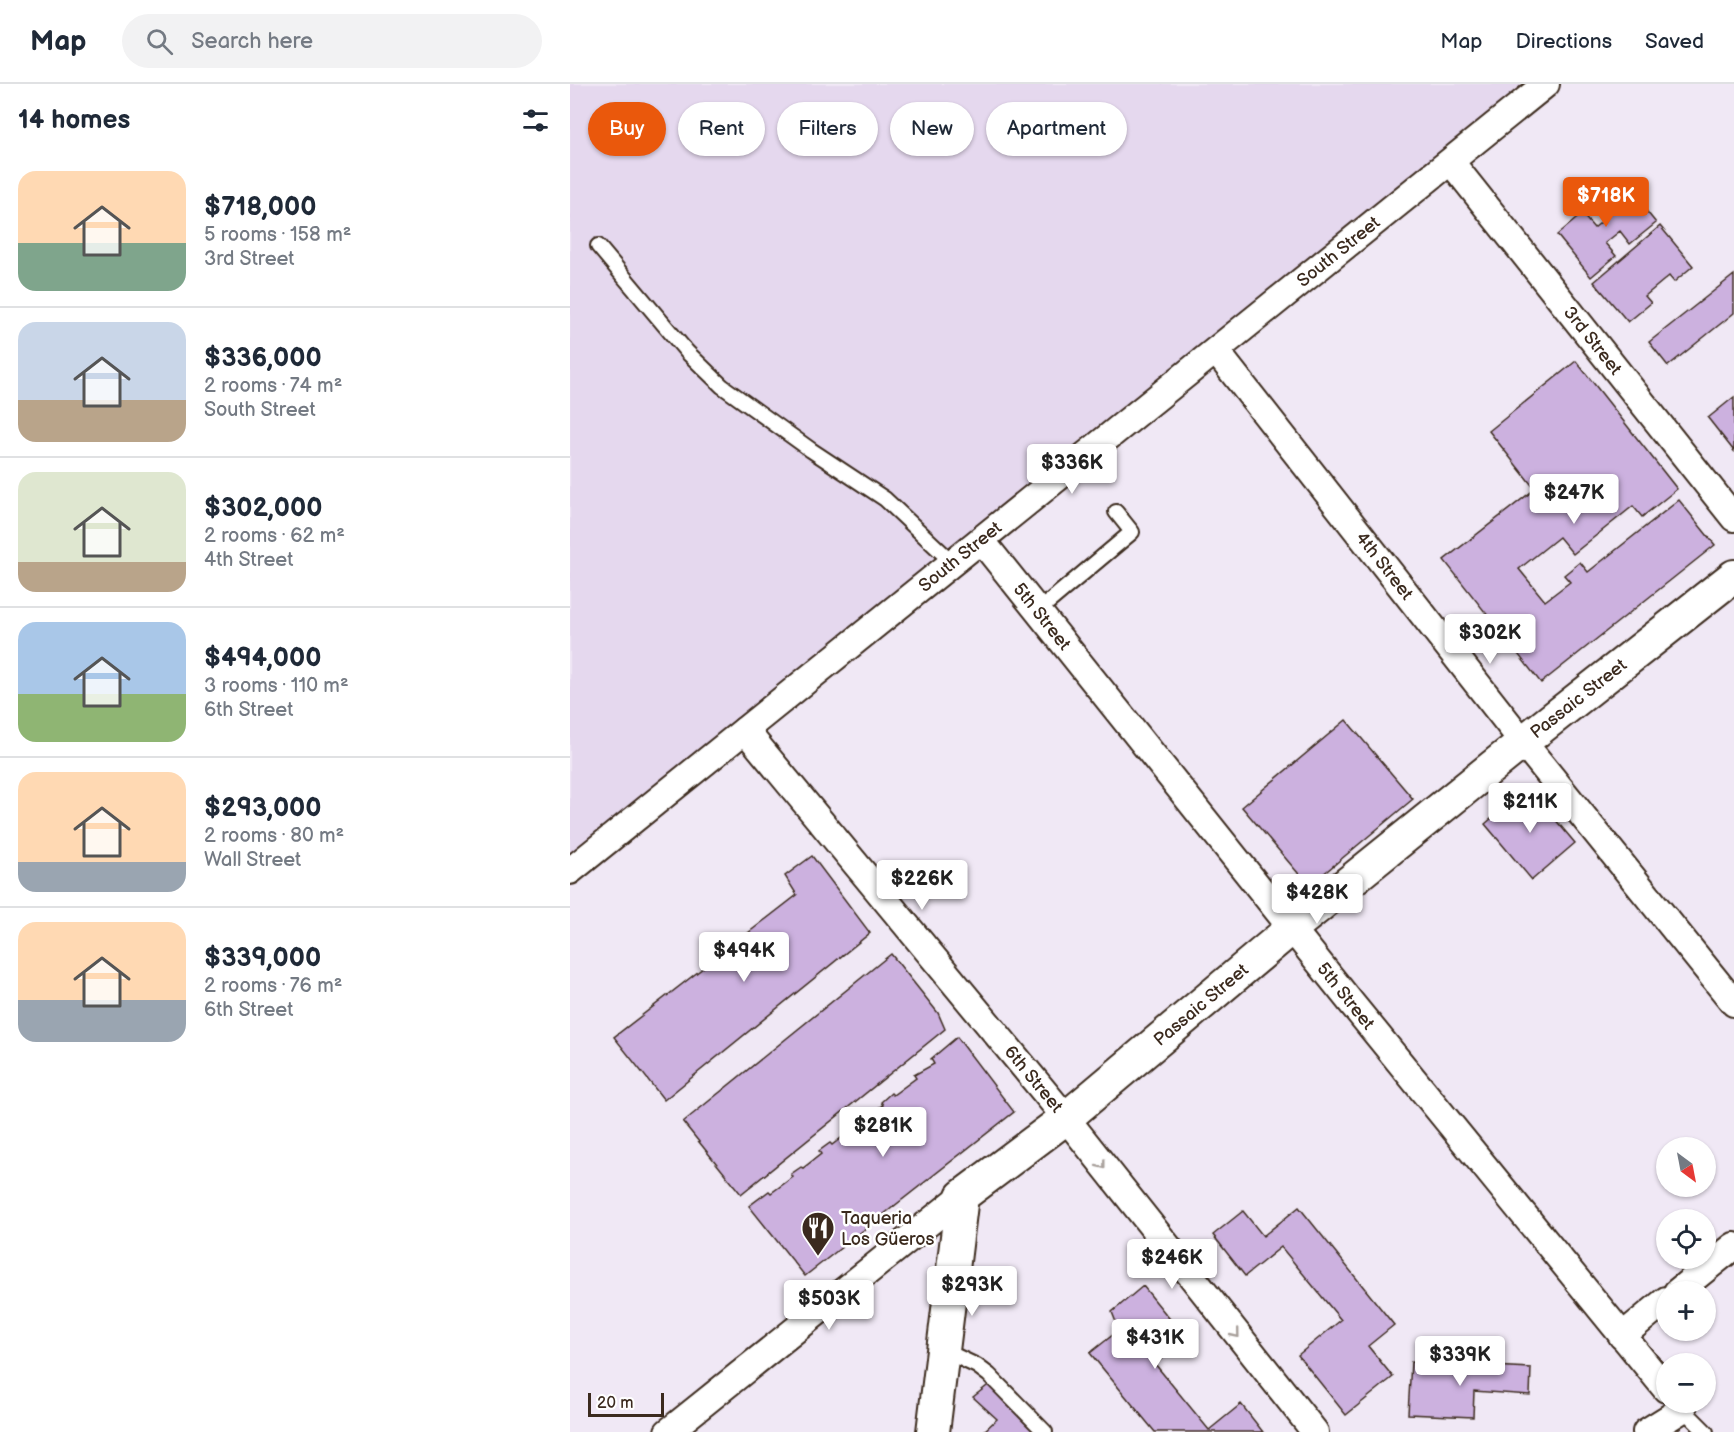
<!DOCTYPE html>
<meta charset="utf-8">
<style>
body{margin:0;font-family:"Balsamiq Sans",sans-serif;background:#f2f2f3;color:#1f2937;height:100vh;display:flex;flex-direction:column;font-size:22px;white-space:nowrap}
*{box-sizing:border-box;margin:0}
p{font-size:20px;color:#747a83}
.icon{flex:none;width:33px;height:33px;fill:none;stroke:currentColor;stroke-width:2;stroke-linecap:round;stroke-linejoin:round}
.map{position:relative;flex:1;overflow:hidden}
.drawer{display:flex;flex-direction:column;background:#fff;width:570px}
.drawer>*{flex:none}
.hud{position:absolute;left:18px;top:18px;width:570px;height:54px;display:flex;gap:12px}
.needle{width:39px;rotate:148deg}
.controls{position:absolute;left:1086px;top:1053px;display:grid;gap:12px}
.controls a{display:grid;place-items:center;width:60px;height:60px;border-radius:50%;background:#fff;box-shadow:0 2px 4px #0004;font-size:30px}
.scale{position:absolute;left:18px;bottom:15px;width:76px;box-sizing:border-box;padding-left:6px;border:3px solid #3b2a1e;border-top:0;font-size:16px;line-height:21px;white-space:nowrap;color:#3b2a1e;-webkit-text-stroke:4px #fff;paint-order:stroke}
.price{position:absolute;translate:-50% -51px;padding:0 14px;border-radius:6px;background:#fff;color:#222;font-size:20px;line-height:39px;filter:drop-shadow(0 2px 3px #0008)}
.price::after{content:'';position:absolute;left:50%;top:36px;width:18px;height:14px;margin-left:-9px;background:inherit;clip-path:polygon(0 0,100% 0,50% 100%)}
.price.selected{background:#ea580c;color:#fff}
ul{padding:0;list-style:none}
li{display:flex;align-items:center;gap:18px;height:150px;padding:0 18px}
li+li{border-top:2px solid #e0e1e3}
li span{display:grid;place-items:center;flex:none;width:168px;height:120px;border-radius:18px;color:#555}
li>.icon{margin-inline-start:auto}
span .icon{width:72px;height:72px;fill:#fffc;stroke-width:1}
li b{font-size:26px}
h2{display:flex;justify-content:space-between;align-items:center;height:72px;padding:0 18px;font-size:26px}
.chip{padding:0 21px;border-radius:27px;background:#fff;box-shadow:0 2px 4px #0004;font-size:21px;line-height:54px}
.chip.selected{background:#ea580c;color:#fff}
header{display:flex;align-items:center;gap:36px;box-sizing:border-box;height:84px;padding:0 30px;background:#fff;border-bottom:2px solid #e0e1e3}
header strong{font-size:28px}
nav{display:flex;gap:33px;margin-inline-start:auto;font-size:21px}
.search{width:420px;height:54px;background:#f2f2f3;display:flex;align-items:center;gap:15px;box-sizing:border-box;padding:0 21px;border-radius:33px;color:#747a83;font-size:22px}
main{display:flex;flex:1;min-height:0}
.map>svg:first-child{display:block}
</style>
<header>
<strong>Map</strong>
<div class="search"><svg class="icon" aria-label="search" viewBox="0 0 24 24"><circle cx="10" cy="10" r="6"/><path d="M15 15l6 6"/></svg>Search here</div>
<nav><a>Map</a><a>Directions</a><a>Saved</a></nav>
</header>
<main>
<section class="drawer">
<h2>14 homes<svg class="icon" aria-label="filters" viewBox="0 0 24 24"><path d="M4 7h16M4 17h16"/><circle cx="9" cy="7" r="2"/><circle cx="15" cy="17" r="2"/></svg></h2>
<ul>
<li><span style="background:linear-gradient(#ffd9b3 60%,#7fa58c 0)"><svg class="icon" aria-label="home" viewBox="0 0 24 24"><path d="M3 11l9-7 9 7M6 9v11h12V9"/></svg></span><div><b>$718,000</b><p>5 rooms · 158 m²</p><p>3rd Street</p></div></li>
<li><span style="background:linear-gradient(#c9d6e8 65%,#b9a48a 0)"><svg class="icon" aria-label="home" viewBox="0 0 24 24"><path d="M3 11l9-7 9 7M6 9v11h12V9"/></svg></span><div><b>$336,000</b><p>2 rooms · 74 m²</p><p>South Street</p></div></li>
<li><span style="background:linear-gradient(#dfe7d0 75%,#b9a48a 0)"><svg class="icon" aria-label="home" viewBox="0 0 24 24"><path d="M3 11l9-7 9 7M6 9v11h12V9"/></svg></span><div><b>$302,000</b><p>2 rooms · 62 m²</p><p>4th Street</p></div></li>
<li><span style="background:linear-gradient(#a9c7e8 60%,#8fb573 0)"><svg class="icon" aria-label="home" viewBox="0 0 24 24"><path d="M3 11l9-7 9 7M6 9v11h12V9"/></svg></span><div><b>$494,000</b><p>3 rooms · 110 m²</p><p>6th Street</p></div></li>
<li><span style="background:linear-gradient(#ffd9b3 75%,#9aa5b1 0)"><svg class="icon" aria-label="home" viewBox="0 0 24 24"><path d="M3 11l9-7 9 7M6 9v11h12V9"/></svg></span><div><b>$293,000</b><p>2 rooms · 80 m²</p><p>Wall Street</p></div></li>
<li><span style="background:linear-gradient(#ffd9b3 65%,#9aa5b1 0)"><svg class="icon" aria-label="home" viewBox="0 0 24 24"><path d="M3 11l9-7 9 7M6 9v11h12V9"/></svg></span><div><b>$339,000</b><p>2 rooms · 76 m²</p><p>6th Street</p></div></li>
</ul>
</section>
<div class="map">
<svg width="1164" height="1348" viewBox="0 0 1164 1348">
<rect width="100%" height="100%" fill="#f0e8f5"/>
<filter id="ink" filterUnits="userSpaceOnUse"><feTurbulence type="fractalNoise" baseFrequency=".0167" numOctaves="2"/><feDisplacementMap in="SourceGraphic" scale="12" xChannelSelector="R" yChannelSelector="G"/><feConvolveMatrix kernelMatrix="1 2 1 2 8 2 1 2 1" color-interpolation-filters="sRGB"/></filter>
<g filter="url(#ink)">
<!-- built -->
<path fill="#e5d8ee" d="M0,0H973L0,787Z"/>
<!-- building -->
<path fill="#ccb1df" stroke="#3b2a1e" stroke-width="1.5" d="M1051,96L1086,139L1060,160L1050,147L1035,159L1046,172L1021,193L987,151L1012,130L1024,144L1036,134L1024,118Z
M1090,142L1123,182L1104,198L1099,192L1075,212L1081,219L1058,238L1024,198Z
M1164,191V229L1098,282L1079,258Z
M1006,277L1107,405L1072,433L1063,422L1003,470L989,453L949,485L975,517L1000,498L994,491L1010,478L1018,488L1109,416L1145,461L971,599L874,476L965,405L919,347Z
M1164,313V367L1138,334Z
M776,636L843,715L739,802L672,723Z
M958,703L1005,759L962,796L915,740Z
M242,772L300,849L94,1016L44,953L227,811L215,792Z
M321,870L368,929L375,945L171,1110L113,1038Z
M387,953L444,1028L235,1192L179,1122L199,1107L201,1109L223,1093L221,1090L231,1083L233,1084L251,1070L249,1067L260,1059L262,1061L284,1044L282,1041L313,1021L311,1018L321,1009L323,1011L346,994L344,991L364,980L361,975Z
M729,1123L824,1241L798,1262L823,1293L776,1331L728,1271L771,1236L711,1163L675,1192L643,1151L673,1127L693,1152Z
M573,1202L616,1255L585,1280L639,1346L671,1320L693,1348H585L520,1269L549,1246L542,1228Z
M841,1278L961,1284L960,1311L904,1307L903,1333L838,1330Z
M421,1299L469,1348H413L427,1335L403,1313Z"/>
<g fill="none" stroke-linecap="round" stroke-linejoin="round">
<!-- service casing -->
<g stroke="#3b2a1e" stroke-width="18">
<path id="service" d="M28,162L117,268L152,302L241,366L315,415L383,479
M468,527L562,448L546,428
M373,1266L407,1282L419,1291L475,1348
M1113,1325L1136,1348"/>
</g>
<!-- minor casing -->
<g stroke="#3b2a1e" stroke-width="30">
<g id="minor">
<path id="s1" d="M881,78L1164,434"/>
<path id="s2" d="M646,267L953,658L1164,919"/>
<path id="s3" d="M411,456L783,921L1096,1305"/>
<path id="s4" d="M175,646L496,1034L745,1348"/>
<path id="s5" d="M0,787L976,0"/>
<path d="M1107,1208L1164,1162"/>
<path d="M1052,1252L1096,1216"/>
<path d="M98,1348L392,1112"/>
<path d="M1076,1348L1113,1325L1108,1318"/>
</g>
</g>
<!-- tertiary casing -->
<g stroke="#3b2a1e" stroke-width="36">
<g id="tertiary">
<path id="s6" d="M363,1348L392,1112L496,1034L722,844L953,658L1164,492"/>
</g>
</g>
<!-- service -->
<use href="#service" stroke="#fff" stroke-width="14"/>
<!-- minor -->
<use href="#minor" stroke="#fff" stroke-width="26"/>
<!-- tertiary -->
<use href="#tertiary" stroke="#fff" stroke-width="32"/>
</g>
<!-- one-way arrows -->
<defs><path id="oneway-chevron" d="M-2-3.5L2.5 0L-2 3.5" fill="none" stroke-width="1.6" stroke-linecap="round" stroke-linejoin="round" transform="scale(1.5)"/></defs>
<g stroke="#a79f9a">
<use href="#oneway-chevron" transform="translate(532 1081) rotate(52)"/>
<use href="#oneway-chevron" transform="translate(666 1250) rotate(51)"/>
</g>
</g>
<!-- icons -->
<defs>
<g id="restaurant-pin" transform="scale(1.725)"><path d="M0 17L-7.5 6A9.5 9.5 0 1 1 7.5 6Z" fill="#3b2a1e" stroke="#fff"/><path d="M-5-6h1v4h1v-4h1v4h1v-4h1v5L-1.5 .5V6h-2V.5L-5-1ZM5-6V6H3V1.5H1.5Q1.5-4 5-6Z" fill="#fff"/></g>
</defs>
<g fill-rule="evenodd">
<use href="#restaurant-pin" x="248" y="1144"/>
</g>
<g text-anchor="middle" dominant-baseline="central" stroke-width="5" stroke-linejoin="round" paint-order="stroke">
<!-- street labels -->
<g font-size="18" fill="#3b2a1e" stroke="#fff">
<text stroke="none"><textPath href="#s5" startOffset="987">South Street</textPath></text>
<text stroke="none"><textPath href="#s1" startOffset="228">3rd Street</textPath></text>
<text stroke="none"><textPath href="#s5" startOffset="501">South Street</textPath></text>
<text stroke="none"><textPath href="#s2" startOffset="273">4th Street</textPath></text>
<text stroke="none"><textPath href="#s3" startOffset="98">5th Street</textPath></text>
<text stroke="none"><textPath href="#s6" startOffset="1030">Passaic Street</textPath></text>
<text stroke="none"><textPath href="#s3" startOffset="584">5th Street</textPath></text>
<text stroke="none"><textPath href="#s6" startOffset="544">Passaic Street</textPath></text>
<text stroke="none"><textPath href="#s4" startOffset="453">6th Street</textPath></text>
</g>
<!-- poi labels -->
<g font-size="18" fill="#3b2a1e" stroke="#fff" text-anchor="start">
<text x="271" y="1134">Taqueria<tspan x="271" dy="21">Los Güeros</tspan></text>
</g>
</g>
</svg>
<div class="controls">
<a><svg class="needle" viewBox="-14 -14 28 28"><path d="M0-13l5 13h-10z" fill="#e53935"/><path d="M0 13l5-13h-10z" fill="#747a83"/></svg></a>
<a><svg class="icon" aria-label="locate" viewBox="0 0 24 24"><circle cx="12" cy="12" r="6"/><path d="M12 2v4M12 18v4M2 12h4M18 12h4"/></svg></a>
<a>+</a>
<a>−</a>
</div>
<div class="scale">20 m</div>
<b class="price selected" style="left:1036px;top:144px">$718K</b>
<b class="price" style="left:502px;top:411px">$336K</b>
<b class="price" style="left:1004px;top:441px">$247K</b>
<b class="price" style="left:920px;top:581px">$302K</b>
<b class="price" style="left:960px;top:750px">$211K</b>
<b class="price" style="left:352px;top:827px">$226K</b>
<b class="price" style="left:747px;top:841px">$428K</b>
<b class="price" style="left:174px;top:899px">$494K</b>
<b class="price" style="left:313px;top:1074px">$281K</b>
<b class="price" style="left:602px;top:1206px">$246K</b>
<b class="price" style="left:402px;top:1233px">$293K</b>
<b class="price" style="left:259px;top:1247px">$503K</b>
<b class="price" style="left:585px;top:1286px">$431K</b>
<b class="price" style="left:890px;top:1303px">$339K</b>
<div class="hud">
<a class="chip selected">Buy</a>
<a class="chip">Rent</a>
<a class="chip">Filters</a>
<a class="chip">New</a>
<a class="chip">Apartment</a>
</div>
</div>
</main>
